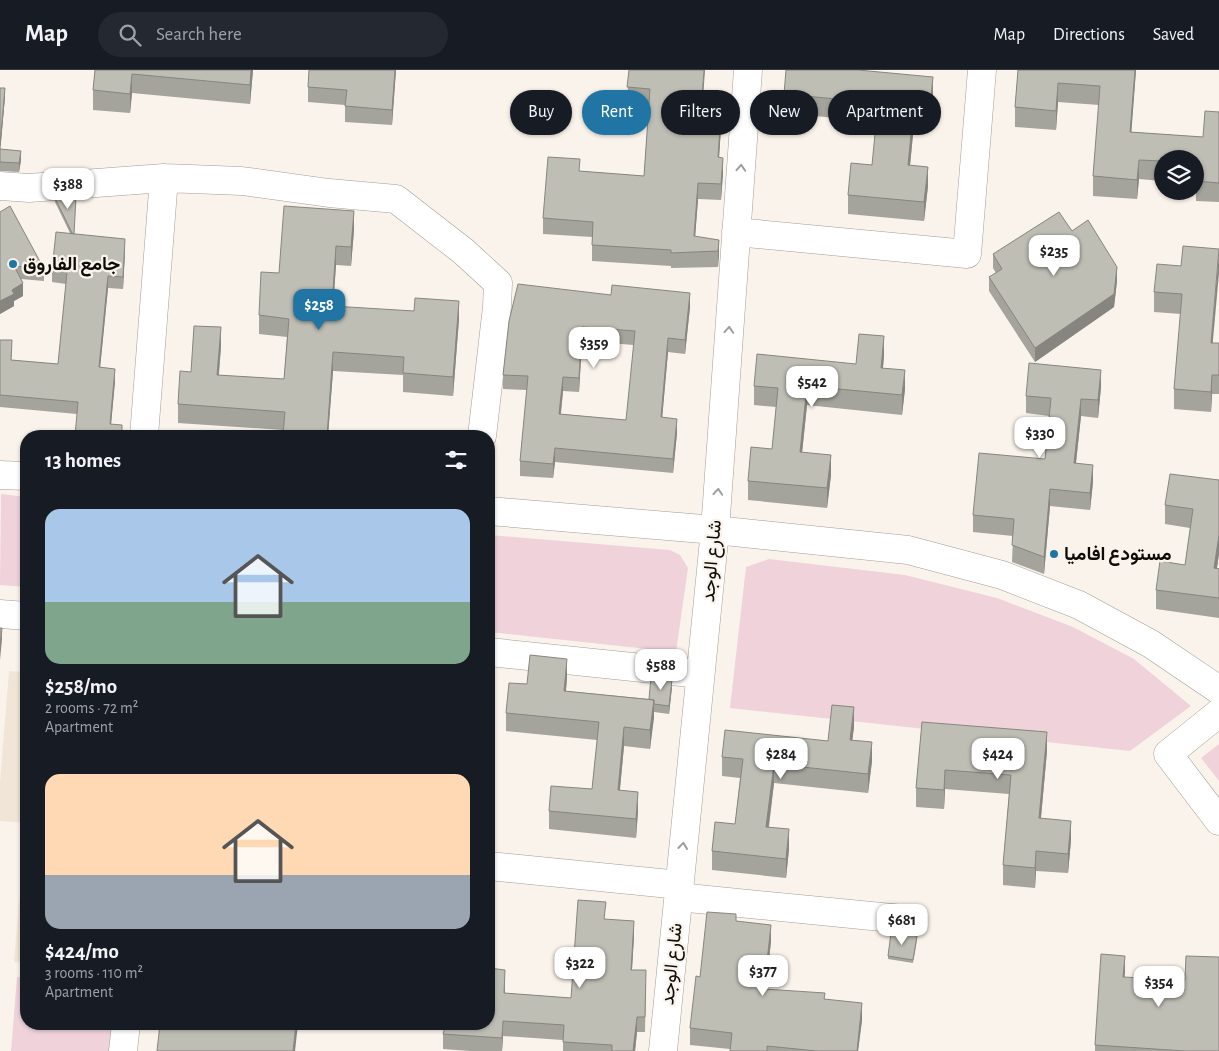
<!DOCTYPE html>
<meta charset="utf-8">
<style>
body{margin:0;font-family:"Alegreya Sans",Vazirmatn,sans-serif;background:#242831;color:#f1f3f6;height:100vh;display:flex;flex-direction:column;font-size:19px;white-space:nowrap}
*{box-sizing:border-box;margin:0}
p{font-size:16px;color:#9ea1a6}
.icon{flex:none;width:28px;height:28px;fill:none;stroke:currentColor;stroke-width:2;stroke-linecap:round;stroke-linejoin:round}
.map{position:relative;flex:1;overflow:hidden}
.side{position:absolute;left:20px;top:360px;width:475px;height:600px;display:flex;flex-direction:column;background:#171b24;border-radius:20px;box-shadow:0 1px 4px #0004}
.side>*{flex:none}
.hud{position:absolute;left:510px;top:20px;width:475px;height:45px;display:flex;gap:10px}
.fabs{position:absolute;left:1154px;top:80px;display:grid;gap:10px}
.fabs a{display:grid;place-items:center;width:50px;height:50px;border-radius:50%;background:#171b24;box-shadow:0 1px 4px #0004;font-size:25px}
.price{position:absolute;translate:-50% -42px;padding:0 11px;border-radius:10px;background:#fff;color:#222;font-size:16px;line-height:32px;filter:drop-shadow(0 1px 2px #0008)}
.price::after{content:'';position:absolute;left:50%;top:30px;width:15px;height:11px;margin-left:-8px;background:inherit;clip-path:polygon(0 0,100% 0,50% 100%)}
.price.current{background:#2075a5;color:#fff}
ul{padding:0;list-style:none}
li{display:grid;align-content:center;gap:10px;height:265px;padding:0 25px}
li span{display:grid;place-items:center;height:155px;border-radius:15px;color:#555}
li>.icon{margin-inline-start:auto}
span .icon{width:90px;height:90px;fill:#fffc;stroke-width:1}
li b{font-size:21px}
h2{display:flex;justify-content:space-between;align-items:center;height:60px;padding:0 25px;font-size:21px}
.chip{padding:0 18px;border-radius:22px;background:#171b24;box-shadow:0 1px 4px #0004;font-size:18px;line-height:45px}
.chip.current{background:#2075a5;color:#fff}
header{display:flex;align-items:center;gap:30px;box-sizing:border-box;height:70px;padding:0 25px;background:#171b24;border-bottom:1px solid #363941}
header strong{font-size:24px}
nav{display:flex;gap:28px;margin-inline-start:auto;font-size:18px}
.search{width:350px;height:45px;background:#242831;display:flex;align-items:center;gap:12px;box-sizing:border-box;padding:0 18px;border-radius:28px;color:#9ea1a6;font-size:19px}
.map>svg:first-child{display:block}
</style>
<header>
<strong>Map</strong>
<div class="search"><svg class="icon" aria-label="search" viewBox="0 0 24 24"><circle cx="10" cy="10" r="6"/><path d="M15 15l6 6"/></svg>Search here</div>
<nav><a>Map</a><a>Directions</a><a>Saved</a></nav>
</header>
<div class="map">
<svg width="1219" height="981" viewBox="0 0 1219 981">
<rect width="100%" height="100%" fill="#faf3eb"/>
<!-- built -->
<path fill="#f1e5d7" d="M9,601L26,602V893L14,892L26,753L0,751V713Z"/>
<!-- green -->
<path fill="#f0d2da" d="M1,424L26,427V517L0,515Z
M489,465L670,480L680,485L688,498L676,582L489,562Z
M769,489L905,505L997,528L1073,557L1134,589L1191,636L1130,681L730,638L746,497Z
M1219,674V711L1201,688Z
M17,907L26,908V954H116L114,981H11Z"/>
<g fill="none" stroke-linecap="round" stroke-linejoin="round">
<!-- street casing -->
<g stroke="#a49d96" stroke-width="29">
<path id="street" d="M0,116L29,118L164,108L242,111L329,123L396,129L463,181L498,213L497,237L482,366
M736,162L967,184L982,0
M144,366L164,108
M0,405L26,406
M489,441L715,460L908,480L1002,505L1079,535L1151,574L1219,620
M0,544L26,546
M489,582L700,604
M1219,643L1168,684L1219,751
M489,796L680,815
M678,827L902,849
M123,981L126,954
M663,981L715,460L748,0"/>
</g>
<!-- street -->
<use href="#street" stroke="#fff" stroke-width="28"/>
</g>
<!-- wall -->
<path fill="#a4a39c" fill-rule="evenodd" d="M95,0H253L250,34L132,23L130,43L93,40V20Z
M396,0L392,55L345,52V35L308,32V17Z
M629,0L702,42L721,58L719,87L723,103L721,130L698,129L695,167L719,170L718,197L671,198V196L592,191V167L543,164V148L580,101L644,106L649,34L627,33Z
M1018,0H1136L1131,62L1203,67L1219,42V132L1196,131L1195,89H1162V111L1139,109L1137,129L1093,126V106L1099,35L1058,32L1056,60L1015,57V37Z
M0,18L5,27L0,79L21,90L19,102L0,101Z
M784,24L933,26L930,55L914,54L910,96L928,116L924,151L848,144V125L872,95L877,52L784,43Z
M55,128L74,164L125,181L123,219L108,218L100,297L115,311L111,354L122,366L77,344L0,337V270L12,282L11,290L58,294L66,214L52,212V200L70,163L55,132Z
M0,142L44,199V211L21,209L23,226L14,231V236L0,244Z
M354,160L351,196L336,195L333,236L459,249L453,326L403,322V305L333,301L328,366H283V360L178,353V334L191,302L221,276L219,305L284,309L287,267L259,264V245L279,203Z
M1072,161L1117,211L1114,237L1035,292L989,221V207L996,203L993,198V184Z
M1181,196L1213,273H1219V324H1212L1211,342L1174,339V319L1181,244L1154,242V222Z
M690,237L685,284L668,282L662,348L677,363L673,403L555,392L553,408L520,406V391L527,320L503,319V305L509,251ZM582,271L634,275L626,350L561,344L563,321L579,322Z
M884,286L883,298L905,319L902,345L807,335L802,383L831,405L827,438L748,430V411L772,379L776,337L754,335V316L856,294Z
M1101,317L1098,348L1081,346L1076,393L1093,412L1090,440L1050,436L1044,504L1012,492L1013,466L973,462V445L1045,389L1049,346L1026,343V326Z
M1219,410V484L1217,498L1219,499V548L1156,539V520L1185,495L1190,458L1165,454V435Z
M567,608L566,621L649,629L672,617L669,644L654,642L650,679L624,676L620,720L638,741L636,768L549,759V741L592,719L597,670L506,661V643L527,614Z
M922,652L1047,681L1041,748L1071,770L1068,803L1036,801L1035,818L1003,815V795L1009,724L945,719L944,739L916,737V718Z
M854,657L852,670L872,691L868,723L774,713L769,757L789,779L786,808L712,800V781L735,754L740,708L722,706V687L828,671Z
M605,849L634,866L632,900L646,915L645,962H637L635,981H563V970L503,966L502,981H470L443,979V964L505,915V923L571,928Z
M736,851L771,871L766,919L825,929L862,950L858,981H730V979L690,975V958L700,907Z
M917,870L913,893L888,889V886Z
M1125,907L1219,981H1095V975Z"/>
<!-- shaded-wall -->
<path fill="#86857f" d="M251,0H253L250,34V15Z
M395,0H396L392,55V40Z
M704,0H705L701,57V42Z
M1135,0H1136L1130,81V62Z
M132,4V23L130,43V24Z
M933,7V26L930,55V36Z
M1058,13V32L1056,60V41Z
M5,18V27L0,84V75Z
M914,34V54L908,115V95Z
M721,43V58L718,103V87Z
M21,81V90L19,102V93Z
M723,88V103L721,130V114Z
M1139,90V109L1137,129V110Z
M928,97V116L924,151V132Z
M698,113V129L694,182V166Z
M354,141V160L351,196V177Z
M125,169V181L123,219V207Z
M719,170V186L718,197V181Z
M336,176V195L332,254V236Z
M1219,183V203L1211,292V273Z
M1117,197V211L1114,237L1035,292V278Z
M108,206V218L99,309V297Z
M23,213V226L14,231V236L0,244V231L12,220Z
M690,223V237L685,284V270Z
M459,231V249L453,326V307Z
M221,257V276L217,323V305Z
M582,257V271L579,322V308Z
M884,266V286L881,317V298Z
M668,268V282L661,361V347Z
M333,282V301L328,366H327Z
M115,299V311L110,366V354Z
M905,300V319L902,345V325Z
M1101,300V317L1098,348V330Z
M1212,305V324L1211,342V322Z
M563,307V321L559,358V344Z
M807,316V335L800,402V382Z
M1081,329V346L1074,410V393Z
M677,349V363L673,403V389Z
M555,378V392L553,408V394Z
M831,385V405L827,438V418Z
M1093,395V412L1090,440V423Z
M1050,419V436L1044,504V487Z
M1219,465V484L1214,517V498Z
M2,558V569L0,590V579Z
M567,589V608L564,639V621Z
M672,610V617L669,644V636Z
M654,630V648L650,679V660Z
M854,637V657L850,689V670Z
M624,657V676L618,738V720Z
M1047,662V681L1039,768V748Z
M872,672V691L868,723V704Z
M774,694V713L766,776V757Z
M945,700V719L944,739V720Z
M638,722V741L636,768V749Z
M1071,751V770L1068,803V784Z
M789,759V779L786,808V789Z
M1036,781V801L1035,818V798Z
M634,851V866L631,915V900Z
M771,855V871L764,936V919Z
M1125,886V903L1123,924V907Z
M505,900V915L504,938V923Z
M862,933V950L858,981H857Z
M637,947V962L635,981H633Z
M503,951V966L502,981V968Z
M296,954H298L295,981H293Z"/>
<!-- building -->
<path fill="#bfbeb5" stroke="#86857f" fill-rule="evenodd" d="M95,0H251L250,15L132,4L130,24L93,20Z
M309,0H395L392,40L345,36L347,20L308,17Z
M629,0H704L701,42L721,43L718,87L723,88L721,114L698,113L694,166L719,170L718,181L671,183V180L592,175L593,152L543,148L548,87L580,89L579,101L644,106L650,19L627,17Z
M786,0H858L933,7L930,36L914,34L908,95L928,97L924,132L848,125L851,93L872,95L878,33L784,24Z
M1018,0H1135L1130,62L1203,67L1205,41L1219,42V113L1196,111L1197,94H1195V89H1162V91L1139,90L1137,110L1093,106L1100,16L1058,13L1056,41L1015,37Z
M0,18H5L0,75Z
M0,79L21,81L19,93L0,92Z
M76,127L74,164L72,163L55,128Z
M10,136L44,199L14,196L23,213L12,220L14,224L0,231V142Z
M284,136L354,141L351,177L336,176L332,236L414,241L415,228L459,231L453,307L403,303L404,287L333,282L327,366L283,364L285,342L178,334L180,301L191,302L194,256L221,257L217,305L284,309L289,249L259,245L261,202L279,203Z
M1059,142L1072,161L1088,150L1117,197L1114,224L1035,278L989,207L1002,199L993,184Z
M56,162L125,169L123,207L108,206L99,297L115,299L110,354L122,355V366H75L78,332L0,325V270H12L11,290L58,294L67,202L52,200Z
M1183,176L1219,179L1211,273H1219V305H1212L1211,322L1174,319L1182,224L1154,222L1157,194L1181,196Z
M518,214L611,225L612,215L690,223L685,270L668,268L661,347L677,349L673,389L555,378L553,394L520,391L528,306L503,305L509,251ZM582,257L635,261L626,350L559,344L563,307L579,308Z
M859,264L884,266L881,298L905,300L902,325L807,316L800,382L831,385L827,418L748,411L751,377L772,379L778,318L754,316L757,284L856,294Z
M1029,293L1101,300L1098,330L1081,329L1074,393L1093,395L1090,423L1050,419L1044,487L1012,475L1014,449L973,445L979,383L1045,389L1051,328L1026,326Z
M1170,404L1219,410V465L1214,498L1219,499V528L1156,520L1160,491L1185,495L1193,439L1165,435Z
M0,558H2L0,579Z
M530,585L567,589L564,621L654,630L650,660L624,657L618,720L638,722L636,749L549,741L551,716L592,719L599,652L506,643L509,613L527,614Z
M651,607L672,610L669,636L654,634V630L649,629Z
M832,635L854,637L850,670L872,672L868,704L774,694L766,757L789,759L786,789L712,781L715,752L735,754L743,689L722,687L725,660L828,671Z
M922,652L1047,662L1039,748L1071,751L1068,784L1036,781L1035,798L1003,795L1011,705L945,700L944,720L916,718Z
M578,830L606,832L604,849L634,851L631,900H646L645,947H637L633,981H612V975L563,972L564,955L503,951L502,968L443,964L446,954H489V898L505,900L504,923L571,928Z
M707,842L736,844V851L771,855L764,919L825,923L824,929L862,933L857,981H817L767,976V981H730L732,963L690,958L696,906L700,907Z
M891,863L917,866L913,890L888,886Z
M1101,884L1125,886L1123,907L1185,910L1186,886L1219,887V981H1185L1095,975Z
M160,954H296L293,981H157Z"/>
<!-- one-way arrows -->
<defs><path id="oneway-chevron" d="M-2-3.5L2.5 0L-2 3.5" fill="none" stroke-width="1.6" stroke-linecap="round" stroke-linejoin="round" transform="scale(1.25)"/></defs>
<g stroke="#9f9e9d">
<use href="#oneway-chevron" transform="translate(741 98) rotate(-86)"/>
<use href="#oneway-chevron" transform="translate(729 260) rotate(-86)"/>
<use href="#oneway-chevron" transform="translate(718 422) rotate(-86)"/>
<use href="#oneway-chevron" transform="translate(683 776) rotate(-84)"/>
</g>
<!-- markers -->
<g fill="#2075a5" stroke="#faf3eb" stroke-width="2">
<circle cx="13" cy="194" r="5"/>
<circle cx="1054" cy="484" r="5"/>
</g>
<g text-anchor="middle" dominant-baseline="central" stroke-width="4.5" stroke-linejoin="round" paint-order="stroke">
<!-- poi labels -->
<g font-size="19" font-weight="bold" fill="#0e0c09" stroke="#faf3eb" text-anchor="start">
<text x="23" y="194">جامع الفاروق</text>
<text x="1064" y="484">مستودع افاميا</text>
</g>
<!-- street labels -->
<g font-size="19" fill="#0e0c09" stroke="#faf3eb">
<text transform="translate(712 491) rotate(-85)">شارع الوجد</text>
<text transform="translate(672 894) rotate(-84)">شارع الوجد</text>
</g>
</g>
</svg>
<div class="fabs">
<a><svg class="icon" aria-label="layers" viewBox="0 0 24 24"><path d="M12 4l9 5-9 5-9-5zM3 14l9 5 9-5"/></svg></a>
</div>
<b class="price" style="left:68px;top:140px">$388</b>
<b class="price" style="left:1054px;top:207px">$235</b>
<b class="price current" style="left:319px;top:261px">$258</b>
<b class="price" style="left:594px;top:299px">$359</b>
<b class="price" style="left:812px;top:338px">$542</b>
<b class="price" style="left:1040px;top:389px">$330</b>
<b class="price" style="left:661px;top:621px">$588</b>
<b class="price" style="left:781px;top:710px">$284</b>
<b class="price" style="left:998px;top:710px">$424</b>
<b class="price" style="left:902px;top:876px">$681</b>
<b class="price" style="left:580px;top:919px">$322</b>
<b class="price" style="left:763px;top:927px">$377</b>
<b class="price" style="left:1159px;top:938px">$354</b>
<div class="hud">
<a class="chip">Buy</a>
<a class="chip current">Rent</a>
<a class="chip">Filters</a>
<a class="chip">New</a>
<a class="chip">Apartment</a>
</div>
<section class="side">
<h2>13 homes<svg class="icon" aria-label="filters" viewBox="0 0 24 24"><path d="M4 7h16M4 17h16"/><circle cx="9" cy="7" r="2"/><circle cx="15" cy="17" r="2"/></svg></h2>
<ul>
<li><span style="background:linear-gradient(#a9c7e8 60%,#7fa58c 0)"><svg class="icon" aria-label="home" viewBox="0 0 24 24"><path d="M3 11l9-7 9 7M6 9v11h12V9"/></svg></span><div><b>$258/mo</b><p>2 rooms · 72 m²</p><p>Apartment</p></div></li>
<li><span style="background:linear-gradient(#ffd9b3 65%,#9aa5b1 0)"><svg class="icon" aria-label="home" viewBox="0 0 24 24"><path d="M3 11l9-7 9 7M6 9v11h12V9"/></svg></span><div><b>$424/mo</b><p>3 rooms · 110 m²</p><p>Apartment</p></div></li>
</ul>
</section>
</div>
